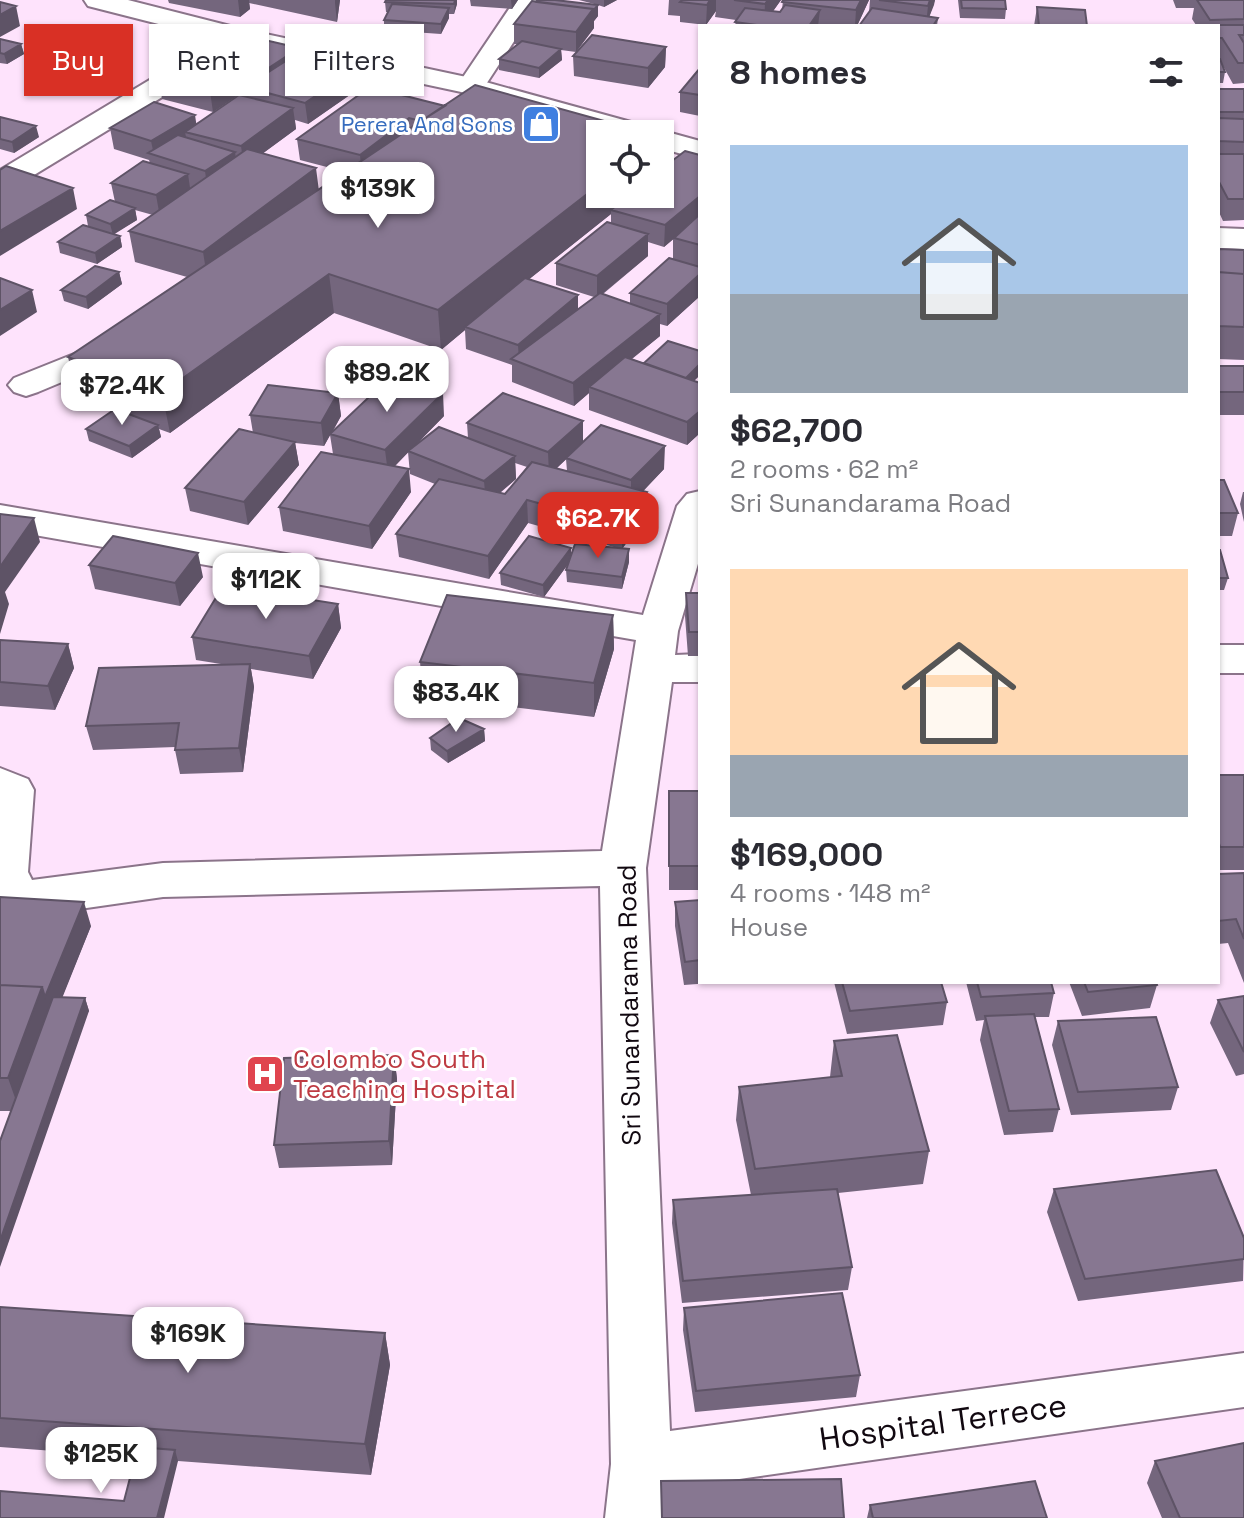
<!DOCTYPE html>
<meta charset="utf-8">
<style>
body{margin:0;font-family:"Space Grotesk",sans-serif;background:#f2f2f3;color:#2b2b33;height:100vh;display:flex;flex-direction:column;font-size:30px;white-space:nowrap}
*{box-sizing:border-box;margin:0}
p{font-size:26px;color:#7c7c81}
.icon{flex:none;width:44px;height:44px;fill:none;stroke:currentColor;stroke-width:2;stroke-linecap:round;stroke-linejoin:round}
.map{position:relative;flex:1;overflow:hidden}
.details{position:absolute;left:698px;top:24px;width:522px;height:960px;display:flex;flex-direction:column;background:#fff;border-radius:0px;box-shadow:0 2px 6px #0004}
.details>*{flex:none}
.guide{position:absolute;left:24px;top:24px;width:554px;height:72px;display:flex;gap:16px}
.buttons{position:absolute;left:586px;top:120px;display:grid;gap:16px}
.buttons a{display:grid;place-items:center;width:88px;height:88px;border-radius:0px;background:#fff;box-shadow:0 2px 6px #0004;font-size:40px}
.price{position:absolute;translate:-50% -68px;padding:0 18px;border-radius:16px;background:#fff;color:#222;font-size:26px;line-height:52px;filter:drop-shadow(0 2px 4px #0008)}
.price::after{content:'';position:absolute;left:50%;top:48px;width:24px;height:18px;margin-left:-12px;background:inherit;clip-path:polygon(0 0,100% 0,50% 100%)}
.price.on{background:#d93025;color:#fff}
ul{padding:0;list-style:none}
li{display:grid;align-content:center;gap:16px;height:424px;padding:0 32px}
li span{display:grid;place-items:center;height:248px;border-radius:0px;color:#555}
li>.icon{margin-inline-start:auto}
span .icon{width:144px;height:144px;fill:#fffc;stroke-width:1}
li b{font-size:34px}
h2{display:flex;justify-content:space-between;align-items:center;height:96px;padding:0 32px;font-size:34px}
.pill{padding:0 28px;border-radius:0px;background:#fff;box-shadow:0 2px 6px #0004;font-size:28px;line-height:72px}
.pill.on{background:#d93025;color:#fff}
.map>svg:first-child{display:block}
</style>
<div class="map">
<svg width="1244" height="1518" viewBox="0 0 1244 1518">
<rect width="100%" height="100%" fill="#fee3fc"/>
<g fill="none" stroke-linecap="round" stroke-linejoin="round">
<!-- minor casing -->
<g stroke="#8b748a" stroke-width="4">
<path id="minor" d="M515,0H541L481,92L471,94L461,92L457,86Z
M241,29L251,31L254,37L251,43L11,189L0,192V170L231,31Z
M124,334L136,337L141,344L136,351L38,392L26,396L14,392L8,385L14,378Z
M700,491V557L678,631L675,655L700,654V682H672L646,868L670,1431L1244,1353V1407L669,1489L667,1518H605L611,1464L600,886L163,897L24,917L0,906V768L28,779L34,790L28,872L32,880L163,863L602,851L636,640L0,529V505L643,615L677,506L687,494Z
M1218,645H1244V673H1218Z"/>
</g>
<!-- major casing -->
<g stroke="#8b748a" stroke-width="4">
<path id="major" d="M84,0H128L242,29L471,78L700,141V159L660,148V134H611L466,93L241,45L88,6Z
M1218,228L1244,229V249L1218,248Z"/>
</g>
<!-- minor -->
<use href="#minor" fill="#fff" fill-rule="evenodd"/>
<!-- major -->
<use href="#major" fill="#fff" fill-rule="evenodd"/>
</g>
<!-- wall -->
<path fill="#74667d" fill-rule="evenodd" d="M168,0H340L337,22L249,3L250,9L240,17L169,3Z
M470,0H518L512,9L471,6Z
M579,0H617L604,7L598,5V16L594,21V28L576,52L561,50L562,60L539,78L499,70V59L517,44H514V24L598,5Z
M669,0H781L773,11L780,12L782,10L783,0H869L857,26H735L736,20L715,17L716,11L706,25L680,22V16L668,15Z
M870,0H935L929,17L938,18L937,26H859L869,12Z
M958,0H1005L1006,9L1005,19L960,18Z
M1173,0H1244V83L1233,84L1222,64L1225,72L1223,83H1218V26L1196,25L1192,19L1194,8H1176Z
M385,2L457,4L454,14H449V18L441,34L384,30V20L388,12H386Z
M1037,7L1087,26H1034Z
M0,39L21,44L24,54L7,64L0,63Z
M666,47L665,67L648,88L574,76L573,56Z
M300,52L365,62L367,83L308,124L295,120L296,129L262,154L319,189L346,172L300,160L297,139L445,106L661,137L660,170L700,155V296L667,326L660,324V336L632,359L644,363L700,351V433L687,445L589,410V393L574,406L512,382V365L466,349L465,330L441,350L334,313L170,433L159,429L161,437L132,458L89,441L86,429L112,411L77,397L68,357L187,277L135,262L129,231L153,215L135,210L137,220L113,234L120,236L122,247L97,264L60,253L58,242L88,226L86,215L115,202L111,183L150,163L149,160L114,149L110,128L196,124L246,97L245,87L246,86L239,85L241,93L213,112L162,99L159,78L218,68L216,59ZM611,214V223L556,263V285L594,297L578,309L528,280ZM673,239V259L630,293V303L603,294L648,256V242L664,247ZM700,375L699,383L694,381Z
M700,68V116L680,112V92Z
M1218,89H1244V220L1223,221L1218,210Z
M0,117L39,137L14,153L0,149Z
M1218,249L1244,250V360L1218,359Z
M119,272L122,284L88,309L64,301L61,290Z
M1218,366H1244V415H1218Z
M338,393L341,416L332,433L444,416L415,446L468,438L467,423L583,421V442L664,469L643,491L647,492V515L622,549L629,562L622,589L567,582L566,570L569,563L544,597L501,585L500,573L571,556L621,549L528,523L489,579L399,557L396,534L435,484L410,474L408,452L395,466L411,492L372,549L283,531L279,507L333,454L330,435L324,446L295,443L299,465L248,525L190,511L185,488L253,433L250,415ZM566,459L567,471L557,468ZM515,463L527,467L505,494L500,493L516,479Z
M1218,480L1238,513L1232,536H1218Z
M1243,492H1244V522L1240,504Z
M1218,550L1228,578L1224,590H1218Z
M89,565L203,577L180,606L95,589Z
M686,593H700V656H688L685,616Z
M338,604L341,628L313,679L251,669L254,687L243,772L180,774L175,750V747L93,750L86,726L221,664L196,660L192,637Z
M613,615L614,649L594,717L423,696L420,662Z
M0,640L68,644L74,668L55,710L0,706Z
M484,729L485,741L448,763L431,750L430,738Z
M1218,775H1244V870H1218Z
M669,791H700V890H669Z
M1244,873V983L1228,943L1218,944V874Z
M0,897L91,926L62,997L85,998L89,1011L11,1111H0Z
M700,900V982H724L684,985L675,926V902Z
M834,982H941L947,1002L943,1025L847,1034Z
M966,982H1051L1054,993L1049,1017H1035L1059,1109L1053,1132L1004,1135L980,1040L984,1020L976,1021Z
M1069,982H1156L1157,985L1150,1008L1082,1016Z
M1244,996V1074L1236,1076L1210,1023L1218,1000Z
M1058,1021L1178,1087L1171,1110L1071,1115L1052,1045Z
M834,1041L929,1151L923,1184L838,1193L852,1267L848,1290L682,1303L672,1223L673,1200L751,1195L736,1120L739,1087L830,1077Z
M394,1055L397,1079L392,1165L279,1168L274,1145Z
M1054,1189L1244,1238L1243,1281L1078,1301L1047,1212Z
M0,1307L385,1333L390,1365L371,1475L178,1461L124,1501L135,1457L0,1447Z
M684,1308L860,1375L856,1397L695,1412L683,1330Z
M1155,1461L1244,1518H1162L1147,1483Z
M870,1505L1047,1518H867Z"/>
<!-- shaded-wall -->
<path fill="#5e5366" d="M238,0H249L250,9L240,17Z
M335,0H340L337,22L335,3Z
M455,0H457V4L454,14Z
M511,0H518L512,9Z
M604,0H617L604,7Z
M710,0H716V11L706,25L707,5Z
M768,0H781L764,24L765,4Z
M861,0H869L857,26H855L856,10Z
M930,0H935L934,5L926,25L928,6Z
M598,5V16L594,21V28L576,52V32L593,9Z
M16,6L20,26L0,37V15Z
M449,8V18L441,34V24Z
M820,10L818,26H809Z
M21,44L24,54L7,64L4,54Z
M666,47L665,67L648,88V68Z
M299,48L302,68L267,92L264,71Z
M561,49L562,60L539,78V68Z
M365,62L367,83L308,124L305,103Z
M238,73L241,93L213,112L210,91Z
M293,108L296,129L244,167L241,146Z
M195,115L198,135L185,132L187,142L154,155L151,141Z
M409,118L410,139L362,176L360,155Z
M36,126L39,137L14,153L12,142Z
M235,152L238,173L208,192L205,171Z
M316,168L320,199L208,283L203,252Z
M188,174L191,195L160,217L156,195Z
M600,184V194H636L611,210V214L468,328L465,327V330L441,350L438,310Z
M73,188L77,209L0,256V231Z
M700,196V217L664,247L665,225Z
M135,208L137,220L113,235L110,224Z
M648,234V256L597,298V276Z
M120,236L122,247L97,264L95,253Z
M119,272L122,284L88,309L86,297Z
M329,274L334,313L170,433L162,393Z
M700,274V296L667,326V304Z
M32,290L37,312L0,336V310Z
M578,295V318L519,362L518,345Z
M660,314V336L594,389L589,387V393L574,406L573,383Z
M700,364V375L679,395L680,384Z
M338,393L341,416L324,446L321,423Z
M443,393L444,416L388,473L385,450Z
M700,411V433L687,445V422Z
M583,421V444L549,475L548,452Z
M158,425L161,437L132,458L129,446Z
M295,442L299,465L248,525L244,502Z
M665,446L664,469L631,504V480Z
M515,456L516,479L486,504L484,481Z
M409,469L411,492L372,549L369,526Z
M647,492V515L622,549V526Z
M527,500L528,523L489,579L488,556Z
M34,518L40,542L5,592L9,604L0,634V567Z
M571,548V560L544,597L543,585Z
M629,549V562L622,589V577Z
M198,553L203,577L180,606L175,583Z
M338,604L341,628L313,679L309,656Z
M613,615L614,649L594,717V683Z
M68,644L74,668L55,710L48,686Z
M250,664L254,687L243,772L239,748Z
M484,729L485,741L448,763L447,751Z
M84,902L91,926L53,1021L20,1112L8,1078L42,987Z
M85,998L89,1011L0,1267V1241Z
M394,1055L397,1079L392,1165L389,1141Z
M385,1333L390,1365L371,1475L365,1444Z
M175,1450L178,1461L164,1518H157Z"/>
<!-- building -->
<path fill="#877791" stroke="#5e5366" stroke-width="2" d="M386,0H455L454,4L385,2Z
M537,0H555L598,5L593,11V9L536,2Z
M682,0H710L707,5L680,2Z
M734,0H768L765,4Z
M783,0H861L856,10L782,2Z
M879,0H930L928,6Z
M961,0H1005L1006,9L962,8Z
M1197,0H1244V19L1210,20Z
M532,1L593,9L576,32L514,24Z
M0,2L16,6L0,15Z
M392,4L449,8L441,24L384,20Z
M785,5L820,10L809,26H764L735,22L745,8L780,12Z
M1037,7L1085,10L1087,26H1039Z
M872,8L938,18L933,26H859Z
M1196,25H1244V35H1239L1244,43V63H1238L1222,38H1218V26Z
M592,35L666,47L648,68L573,56Z
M252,37L299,48L264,71L216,59Z
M0,39L21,44L4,54L0,53Z
M522,41L561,49L539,68L499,59Z
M306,48L365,62L305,103L245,87Z
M1218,59H1220L1225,72H1218Z
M187,60L238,73L210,91L159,78Z
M700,68V95L680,92Z
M475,85L651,134H600V184L438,310L329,274L162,393L68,357Z
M370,87L445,106L421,121L409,118L360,155L297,139Z
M1218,89H1244V112H1218Z
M239,95L293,108L241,146L185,132Z
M154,102L195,115L151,141L110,128Z
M0,117L36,126L12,142L0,139Z
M1218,118L1244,119V142L1218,141Z
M178,135L235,152L205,171L148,153Z
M247,149L316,168L203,252L129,231Z
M685,151L700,155V196L665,225L611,210L630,194H660V170Z
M1218,154H1244V199H1228L1218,180Z
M143,161L188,174L156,195L111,183Z
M6,166L73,188L0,231V170Z
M110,200L135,208L110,224L86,215Z
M700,214V245L674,238Z
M607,222L648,234L597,276L556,263Z
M83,225L120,236L95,253L58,242Z
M1218,249L1244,250V274L1218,272Z
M669,258L700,267V274L667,304L630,293Z
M95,266L119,272L86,297L61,290Z
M1218,272L1244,274V327L1218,326Z
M0,278L32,290L0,310Z
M525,278L578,295L518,345L465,327Z
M600,293L660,314L573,383L511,359Z
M668,341L700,351V364L686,378L644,363Z
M625,357L700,383V411L687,422L589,387Z
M1218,366H1244V392H1218Z
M389,378L443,393L385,450L330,434Z
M268,385L338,393L321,423L250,415Z
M503,393L583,421L548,452L467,423Z
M115,409L158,425L129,446L86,429Z
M601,425L665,446L631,480L566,458Z
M439,427L515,456L484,481L408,451Z
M239,429L295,442L244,502L185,488Z
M321,452L409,469L369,526L279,507Z
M532,462L647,492L622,526L527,500L488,556L396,534L439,479L505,494Z
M1218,480H1224L1238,513H1218Z
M0,514L34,518L0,567Z
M113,536L198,553L175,583L89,565Z
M529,536L571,548L543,585L500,573Z
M575,544L629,549L622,577L566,570Z
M1218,550H1220L1228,578H1218Z
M223,586L338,604L309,656L192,637Z
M686,593H700V632H689Z
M447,595L613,615L594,683L420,662Z
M0,640L68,644L48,686L0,682Z
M250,664L239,748L175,750L179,723L86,726L99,668Z
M459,718L484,729L447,751L430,738Z
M1218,775H1244V847H1220L1218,840Z
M669,791H700V866H669Z
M1244,873V939L1236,919L1218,921V874Z
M0,897L84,902L45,997L42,987L0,985Z
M700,900V960L685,962L675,902Z
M842,982H941L947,1002L850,1011Z
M977,982H1051L1054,993L981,997Z
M1084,982H1156L1157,985L1088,992Z
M0,985L42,987L8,1078H0Z
M1244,996V1052L1218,1000Z
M53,997L85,998L0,1241V1141Z
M1034,1014L1059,1109L1009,1111L985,1016Z
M1156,1017L1178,1087L1078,1092L1058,1021Z
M897,1035L929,1151L755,1169L739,1087L842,1076L834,1041Z
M394,1055L389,1141L274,1145L284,1058Z
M1216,1170L1244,1238V1259L1085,1279L1054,1189Z
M837,1189L852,1267L683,1281L673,1200Z
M842,1293L860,1375L696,1391L684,1308Z
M0,1307L385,1333L365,1444L0,1418Z
M1244,1443V1518H1180L1155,1461Z
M138,1447L175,1450L157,1518H0V1491L124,1501Z
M841,1479L844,1518H662L661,1481Z
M1035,1481L1047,1518H873L870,1505Z"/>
<!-- icons -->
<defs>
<g id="shop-square" transform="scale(2)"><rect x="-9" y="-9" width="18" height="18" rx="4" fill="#3f7fe0" stroke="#fff"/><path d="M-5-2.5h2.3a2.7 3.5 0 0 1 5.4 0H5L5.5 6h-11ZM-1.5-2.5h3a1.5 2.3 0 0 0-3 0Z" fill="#fff"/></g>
<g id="hospital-square" transform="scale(2)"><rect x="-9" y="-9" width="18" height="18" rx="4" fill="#e0444e" stroke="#fff"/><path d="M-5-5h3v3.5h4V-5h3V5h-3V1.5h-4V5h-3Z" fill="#fff"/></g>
</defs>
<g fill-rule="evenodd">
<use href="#shop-square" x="541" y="124"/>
<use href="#hospital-square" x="265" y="1074"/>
</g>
<g text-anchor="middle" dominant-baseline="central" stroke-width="6" stroke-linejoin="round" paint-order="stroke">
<!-- far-shop labels -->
<g font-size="22" fill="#366cbe" stroke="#fff" text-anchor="end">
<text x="513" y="124">Perera And Sons</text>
</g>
<!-- street labels -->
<g font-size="26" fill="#110810" stroke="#fff">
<text transform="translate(629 1005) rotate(-91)">Sri Sunandarama Road</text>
</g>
<!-- health labels -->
<g font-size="26" fill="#be3a42" stroke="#fff" text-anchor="start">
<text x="293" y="1059">Colombo South<tspan x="293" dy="30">Teaching Hospital</tspan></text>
</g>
<!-- near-street labels -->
<g font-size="32" fill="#110810" stroke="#fff">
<text transform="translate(943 1422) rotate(-8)">Hospital Terrece</text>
</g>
</g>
</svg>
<div class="buttons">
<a><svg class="icon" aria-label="locate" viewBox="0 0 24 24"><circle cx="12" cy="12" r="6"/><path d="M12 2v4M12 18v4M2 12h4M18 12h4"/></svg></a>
</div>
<b class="price" style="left:378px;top:230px">$139K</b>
<b class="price" style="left:387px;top:414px">$89.2K</b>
<b class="price" style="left:122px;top:427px">$72.4K</b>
<b class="price on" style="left:598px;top:560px">$62.7K</b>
<b class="price" style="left:266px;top:621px">$112K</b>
<b class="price" style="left:456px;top:734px">$83.4K</b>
<b class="price" style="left:188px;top:1375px">$169K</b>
<b class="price" style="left:101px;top:1495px">$125K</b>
<div class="guide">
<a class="pill on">Buy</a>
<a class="pill">Rent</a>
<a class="pill">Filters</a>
</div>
<section class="details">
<h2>8 homes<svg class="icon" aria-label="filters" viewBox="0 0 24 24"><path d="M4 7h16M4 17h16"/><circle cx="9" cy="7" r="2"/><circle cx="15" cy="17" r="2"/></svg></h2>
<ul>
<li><span style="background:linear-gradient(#a9c7e8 60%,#9aa5b1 0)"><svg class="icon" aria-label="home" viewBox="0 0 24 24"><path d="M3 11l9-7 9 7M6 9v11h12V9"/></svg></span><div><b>$62,700</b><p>2 rooms · 62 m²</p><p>Sri Sunandarama Road</p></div></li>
<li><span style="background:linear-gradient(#ffd9b3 75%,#9aa5b1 0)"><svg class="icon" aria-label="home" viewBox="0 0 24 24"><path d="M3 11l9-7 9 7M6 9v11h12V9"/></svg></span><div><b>$169,000</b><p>4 rooms · 148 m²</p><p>House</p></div></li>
</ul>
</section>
</div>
